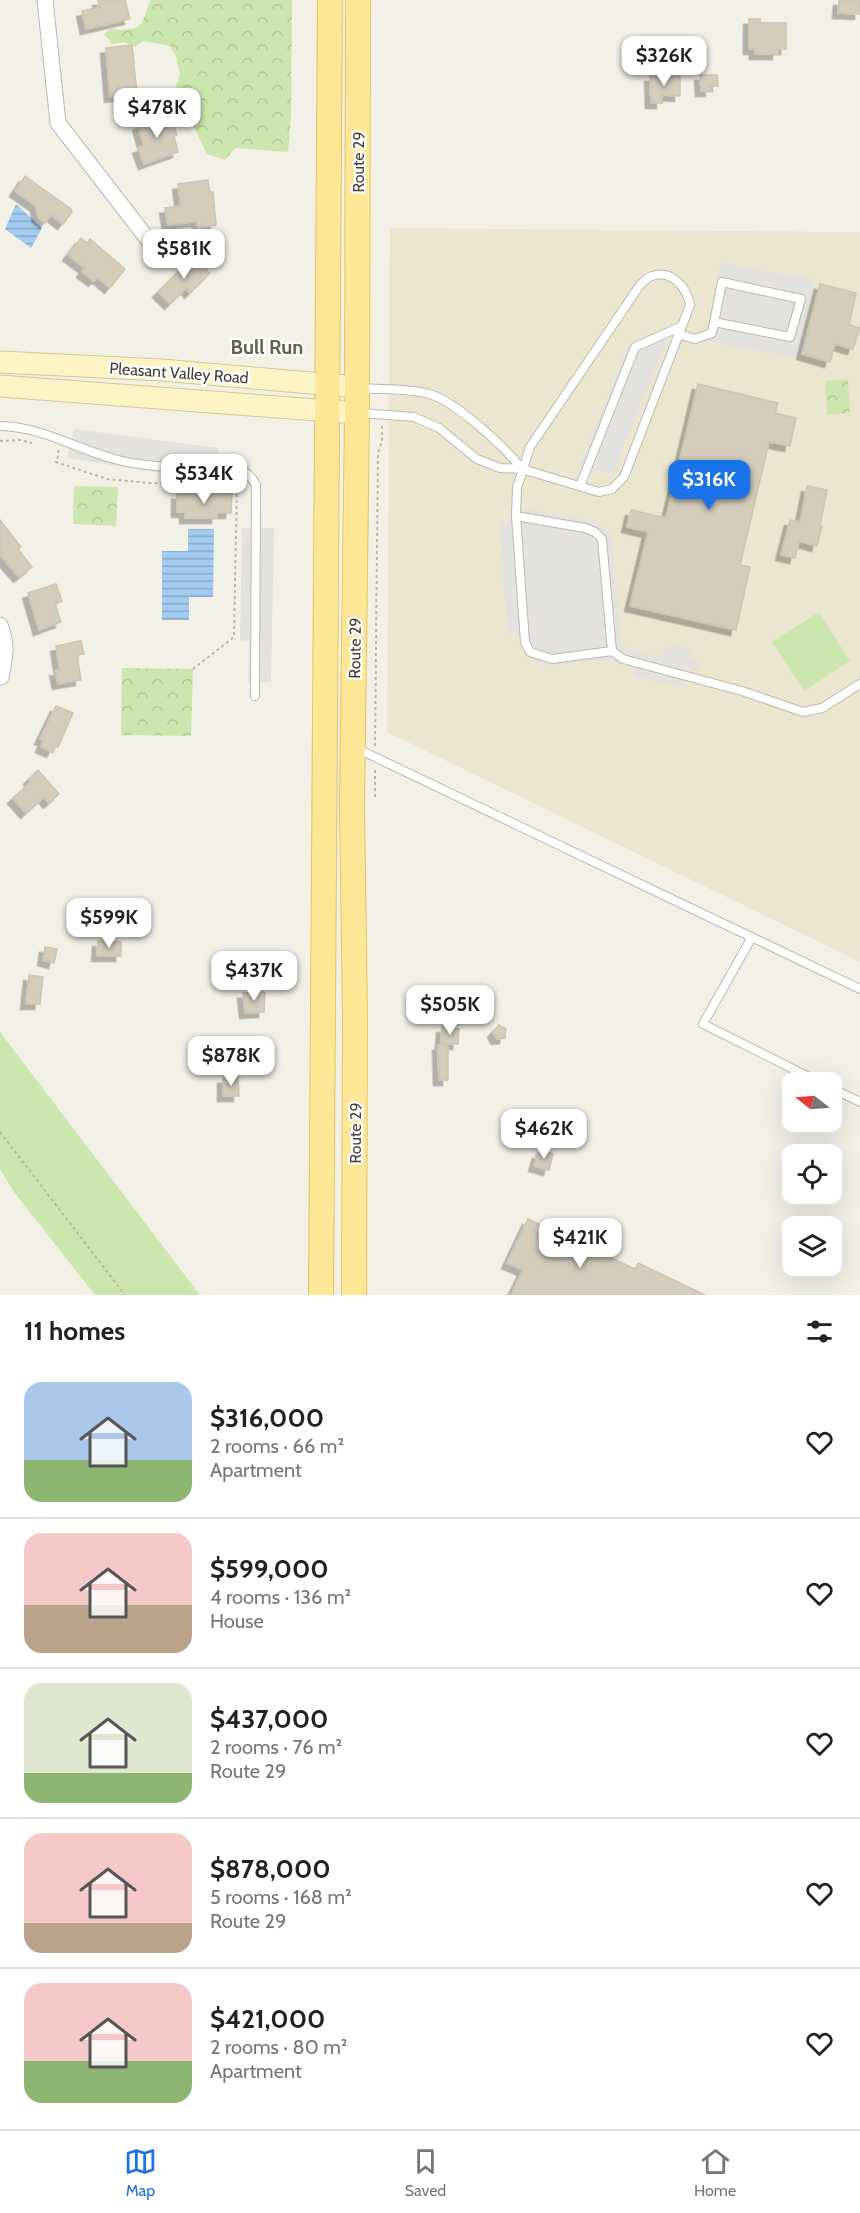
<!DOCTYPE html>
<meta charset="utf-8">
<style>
body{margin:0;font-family:Cabin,sans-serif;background:#f2f2f2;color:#222;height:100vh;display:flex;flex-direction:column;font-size:22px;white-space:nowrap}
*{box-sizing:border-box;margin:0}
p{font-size:20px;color:#767676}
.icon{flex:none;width:33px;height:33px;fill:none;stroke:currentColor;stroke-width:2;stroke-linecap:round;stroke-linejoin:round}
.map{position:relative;height:1295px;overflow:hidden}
.drawer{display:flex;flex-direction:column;background:#fff;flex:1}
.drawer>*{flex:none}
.needle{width:39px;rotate:287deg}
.buttons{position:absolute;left:782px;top:1072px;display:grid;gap:12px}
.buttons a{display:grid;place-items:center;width:60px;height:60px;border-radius:12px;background:#fff;box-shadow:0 6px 24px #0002;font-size:30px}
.price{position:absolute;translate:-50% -51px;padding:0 14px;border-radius:12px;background:#fff;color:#222;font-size:20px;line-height:39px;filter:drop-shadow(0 2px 3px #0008)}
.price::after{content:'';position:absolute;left:50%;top:36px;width:18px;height:14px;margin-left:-9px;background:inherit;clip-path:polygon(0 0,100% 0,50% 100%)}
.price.selected{background:#1a73e8;color:#fff}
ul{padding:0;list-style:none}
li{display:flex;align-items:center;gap:18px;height:150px;padding:0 24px}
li+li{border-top:2px solid #e0e0e0}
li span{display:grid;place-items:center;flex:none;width:168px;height:120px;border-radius:18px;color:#555}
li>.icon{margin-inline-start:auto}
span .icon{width:72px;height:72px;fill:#fffc;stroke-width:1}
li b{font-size:26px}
h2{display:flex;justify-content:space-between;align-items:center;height:72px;padding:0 24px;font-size:26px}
.menu{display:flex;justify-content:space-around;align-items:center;height:84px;border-top:2px solid #e0e0e0;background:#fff;font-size:16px;color:#767676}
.menu a{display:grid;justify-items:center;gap:3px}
.menu .selected{color:#1a73e8}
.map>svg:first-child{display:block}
</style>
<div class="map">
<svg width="860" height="1295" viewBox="0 0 860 1295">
<defs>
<pattern id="forest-crowns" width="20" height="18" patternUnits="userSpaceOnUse" patternTransform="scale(1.5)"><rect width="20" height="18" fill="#cbe7af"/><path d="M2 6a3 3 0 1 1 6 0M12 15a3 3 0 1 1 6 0" fill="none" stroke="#b0c797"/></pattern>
<pattern id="water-rules" width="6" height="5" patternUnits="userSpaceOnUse" patternTransform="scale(1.5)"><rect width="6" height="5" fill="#a3ccf0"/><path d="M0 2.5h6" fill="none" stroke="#87a7c3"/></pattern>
<filter id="shadow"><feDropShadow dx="-5.5" dy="5.5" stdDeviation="0" flood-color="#0004"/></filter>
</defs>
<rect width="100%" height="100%" fill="#f3f0e6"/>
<!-- education -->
<path fill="#ece6d0" d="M390,228L860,232V962L387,732Z"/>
<!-- green -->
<path fill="#cbe7af" d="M819,612L850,661L804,691L772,642Z
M0,1032L200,1295H95L14,1192L0,1169Z"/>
<!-- forest -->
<path fill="url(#forest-crowns)" d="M151,0H292L291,117L288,152L235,148L225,160L207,154L175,89L180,75L176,56L170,46L143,41L135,47L124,42L112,44L104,34L110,29C122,30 140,32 144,18C147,11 147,7 151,0Z
M848,379L850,413L827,415L825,381Z
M74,486L118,487L116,526L73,524Z
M122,668L193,669L191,736L121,735Z"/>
<!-- parking -->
<path fill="#e4e2de" d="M720,263L814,280L800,358L706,341Z
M673,324L613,473L579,467L628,347Z
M74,429L218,448L219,482L67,458Z
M509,506L595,522L605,528L611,536L621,640L627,649L654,657L661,655L667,649L669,644L691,649L690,658L700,661L697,671L688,668L683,687L634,676L636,667L617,662L595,661L552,665L539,663L531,659L523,651L517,634L508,635L500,524L510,522Z
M242,528H274L271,682H248L249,641L240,640Z"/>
<!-- water -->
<path fill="url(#water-rules)" d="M16,204L42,228L31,248L5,229Z
M188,529H214L213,597H189V620H162V551H188Z"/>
<!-- building -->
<path fill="#d5ccbc" stroke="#cfc5af" stroke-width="1.5" filter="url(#shadow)" d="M98,0H125L130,19L86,29L82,11L100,7Z
M839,0H860V14L838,13Z
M749,19H760V23H786V49H778V54H755V49H749Z
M132,45L137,94L110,97L106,48Z
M700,75H717L718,86H710L711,91H701Z
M650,76H680V96L662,95V103H651Z
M158,111L166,116L170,125L173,124L177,135L174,136L178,152L144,164L138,148L144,146L138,125L153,120L155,114Z
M25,176L71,209L72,212L63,224L51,215L45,223L38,217L36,206L15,191Z
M208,180L210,192H213L216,225L198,228L197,221L168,225L165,208L181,206L178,184Z
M81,238L87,243L90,239L125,269L110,288L97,277L94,281L82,272L85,268L68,255Z
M193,257L210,273L190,293L186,288L170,304L158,292Z
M820,284L856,293L849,325L860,328L853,349L835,344L830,362L802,354Z
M698,384L778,403L775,413L796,418L790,446L769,442L740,565L750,567L736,630L630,606L648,532L627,527L631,510L666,518Z
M807,486L827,490L820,526H822L817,546L799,541L795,558L781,555L790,520L800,522Z
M232,493L231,513H217V518H185V512H177V494Z
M0,520L21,547L18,549L32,567L19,577L0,555Z
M56,584L62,601L55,604L61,622L39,630L28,593Z
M81,641L84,654L77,655L81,680L58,684L55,670L60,671L56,646Z
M56,706L73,713L58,747L55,746L52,752L41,747L44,740L40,739Z
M38,770L59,794L49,803L44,797L26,813L13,798L31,782L29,779Z
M98,941L121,942V956H97Z
M45,947L57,949L54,963L43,960Z
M29,975L43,977L40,1004H26Z
M262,992L265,993L264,1012L245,1013L243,993Z
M499,1025L506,1029L505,1038L497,1039L493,1032Z
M442,1027L459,1029L458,1044L441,1043Z
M438,1045H448V1080H439Z
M223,1078H238L239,1096H223Z
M542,1150L553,1154L549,1170L534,1166L538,1153L541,1154Z
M528,1219L635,1269L638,1263L705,1295H511L523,1270L507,1263Z"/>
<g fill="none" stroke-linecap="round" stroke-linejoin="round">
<!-- service casing -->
<g stroke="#beb8a9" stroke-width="10">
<path id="service" d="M678,334L695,339L712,333L722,282L801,299L790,337L714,322
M360,388C382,390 407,388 429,394C454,400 506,448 522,469
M361,413L414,417L439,428L477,459L500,468L522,469L599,492L612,489L624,477L690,305C687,288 672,269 652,276C648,277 643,282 640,285L530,447L517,488L516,516L525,642L530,652L552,659L612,651L623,659L742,691L803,712L822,708L860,684
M0,426C41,427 73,447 111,458C149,470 192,466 231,467C243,469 251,474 256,485L255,696
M580,486L635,347L682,326
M516,516L585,528L595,532L602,539L612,651
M358,749L860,989
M752,937L703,1024L821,1083
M831,1088L860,1102"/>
</g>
<!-- minor casing -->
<g stroke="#beb8a9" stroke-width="17">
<path id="minor" d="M45,0L58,123L153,246
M0,625C8,646 5,656 1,677"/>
</g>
<!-- secondary casing -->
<g stroke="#d3c697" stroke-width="23">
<path id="secondary" d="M0,362L162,370L357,387
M0,386L357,413"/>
</g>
<!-- primary casing -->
<g stroke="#e3c465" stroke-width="26">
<path id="primary" d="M321,1295L330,0
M354,1295L355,1019L352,807L357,413L358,0"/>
</g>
<!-- path -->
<path stroke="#c0b59a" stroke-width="2" stroke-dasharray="3 3" stroke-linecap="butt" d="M0,441L20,440L32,443
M58,450L59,454L56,462L107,479L149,483H178V476
M193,669L234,637L237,482L235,479
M375,746L378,453L382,441V425
M375,797V769
M0,1132L125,1295"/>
<!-- service -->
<use href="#service" stroke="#fff" stroke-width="8"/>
<!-- minor -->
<use href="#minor" stroke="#fff" stroke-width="15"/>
<!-- secondary -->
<use href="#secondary" stroke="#fef4c5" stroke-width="21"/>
<!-- primary -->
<use href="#primary" stroke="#fde695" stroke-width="24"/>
</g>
<g text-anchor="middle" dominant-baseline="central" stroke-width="4.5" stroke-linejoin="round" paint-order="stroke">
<!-- street labels -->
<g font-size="16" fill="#464036" stroke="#fff">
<text transform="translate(358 162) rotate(-90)">Route 29</text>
<text transform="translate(179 373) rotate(4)">Pleasant Valley Road</text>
<text transform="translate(355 648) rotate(-89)">Route 29</text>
<text transform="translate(355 1133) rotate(-90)">Route 29</text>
</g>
<!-- quarter labels -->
<g font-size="20" font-weight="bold" fill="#695f4d" stroke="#fff">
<text x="267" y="347">Bull Run</text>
</g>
</g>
</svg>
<div class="buttons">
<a><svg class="needle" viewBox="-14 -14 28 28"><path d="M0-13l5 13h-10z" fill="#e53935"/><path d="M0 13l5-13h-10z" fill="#767676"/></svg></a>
<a><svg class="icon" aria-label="locate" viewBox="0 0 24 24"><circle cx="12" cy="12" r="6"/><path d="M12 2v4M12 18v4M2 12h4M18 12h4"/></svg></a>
<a><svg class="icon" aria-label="layers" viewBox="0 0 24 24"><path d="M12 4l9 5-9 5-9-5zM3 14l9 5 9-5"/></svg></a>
</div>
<b class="price" style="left:664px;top:87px">$326K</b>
<b class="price" style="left:157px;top:139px">$478K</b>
<b class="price" style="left:184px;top:280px">$581K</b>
<b class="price" style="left:204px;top:505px">$534K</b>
<b class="price selected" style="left:709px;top:511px">$316K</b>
<b class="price" style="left:109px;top:949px">$599K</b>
<b class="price" style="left:254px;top:1002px">$437K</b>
<b class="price" style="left:450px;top:1036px">$505K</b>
<b class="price" style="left:231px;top:1087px">$878K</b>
<b class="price" style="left:544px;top:1160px">$462K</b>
<b class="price" style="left:580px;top:1269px">$421K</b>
</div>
<section class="drawer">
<h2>11 homes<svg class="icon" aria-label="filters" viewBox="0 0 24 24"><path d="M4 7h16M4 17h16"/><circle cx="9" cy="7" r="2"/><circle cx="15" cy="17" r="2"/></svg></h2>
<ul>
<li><span style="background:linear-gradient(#a9c7e8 65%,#8fb573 0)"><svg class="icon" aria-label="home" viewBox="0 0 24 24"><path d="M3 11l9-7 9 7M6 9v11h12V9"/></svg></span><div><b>$316,000</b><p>2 rooms · 66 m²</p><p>Apartment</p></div><svg class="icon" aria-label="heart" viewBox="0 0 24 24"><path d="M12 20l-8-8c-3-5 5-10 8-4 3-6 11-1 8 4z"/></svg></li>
<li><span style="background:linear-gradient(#f6c9c9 60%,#b9a48a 0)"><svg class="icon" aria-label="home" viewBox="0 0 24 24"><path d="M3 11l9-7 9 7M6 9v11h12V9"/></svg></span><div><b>$599,000</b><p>4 rooms · 136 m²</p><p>House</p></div><svg class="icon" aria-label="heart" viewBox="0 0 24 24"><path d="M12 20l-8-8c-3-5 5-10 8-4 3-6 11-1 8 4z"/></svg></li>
<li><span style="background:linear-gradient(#dfe7d0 75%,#8fb573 0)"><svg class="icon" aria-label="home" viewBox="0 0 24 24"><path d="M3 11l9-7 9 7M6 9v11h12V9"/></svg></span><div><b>$437,000</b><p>2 rooms · 76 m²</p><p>Route 29</p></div><svg class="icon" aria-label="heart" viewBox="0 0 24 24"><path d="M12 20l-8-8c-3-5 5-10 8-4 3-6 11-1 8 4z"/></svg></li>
<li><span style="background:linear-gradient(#f6c9c9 75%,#b9a48a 0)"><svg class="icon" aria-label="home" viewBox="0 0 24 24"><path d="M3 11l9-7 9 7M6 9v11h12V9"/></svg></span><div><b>$878,000</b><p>5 rooms · 168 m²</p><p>Route 29</p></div><svg class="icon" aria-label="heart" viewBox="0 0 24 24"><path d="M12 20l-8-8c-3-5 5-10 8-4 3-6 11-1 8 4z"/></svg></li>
<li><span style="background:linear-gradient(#f6c9c9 65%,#8fb573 0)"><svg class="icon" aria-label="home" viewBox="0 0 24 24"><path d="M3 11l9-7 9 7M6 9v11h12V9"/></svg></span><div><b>$421,000</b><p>2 rooms · 80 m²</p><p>Apartment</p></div><svg class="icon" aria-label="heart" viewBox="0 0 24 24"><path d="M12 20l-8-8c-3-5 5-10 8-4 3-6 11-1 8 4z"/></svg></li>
</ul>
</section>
<nav class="menu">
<a class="selected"><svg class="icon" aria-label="map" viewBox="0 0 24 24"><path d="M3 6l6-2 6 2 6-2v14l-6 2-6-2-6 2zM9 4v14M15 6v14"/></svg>Map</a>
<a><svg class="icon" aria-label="saved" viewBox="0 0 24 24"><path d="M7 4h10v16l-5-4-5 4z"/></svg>Saved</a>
<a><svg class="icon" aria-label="home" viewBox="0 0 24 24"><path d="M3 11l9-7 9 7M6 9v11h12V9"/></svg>Home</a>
</nav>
